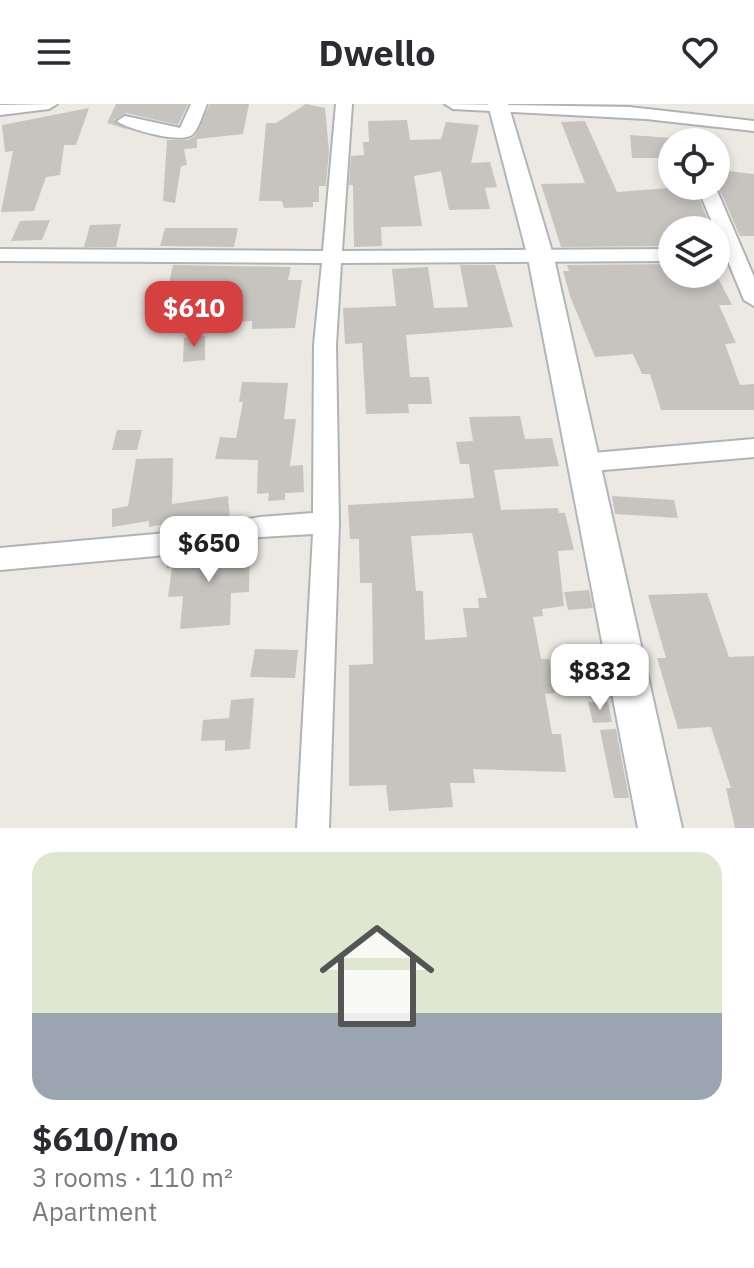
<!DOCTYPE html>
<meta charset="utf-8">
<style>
body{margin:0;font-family:"IBM Plex Sans",sans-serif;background:#f7f7f7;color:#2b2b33;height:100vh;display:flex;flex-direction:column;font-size:30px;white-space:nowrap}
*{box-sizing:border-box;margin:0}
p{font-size:26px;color:#7c7c81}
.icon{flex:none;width:44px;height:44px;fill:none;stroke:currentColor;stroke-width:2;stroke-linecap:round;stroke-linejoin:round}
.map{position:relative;height:724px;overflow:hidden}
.drawer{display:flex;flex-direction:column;background:#fff;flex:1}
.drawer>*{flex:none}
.buttons{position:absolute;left:658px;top:24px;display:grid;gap:16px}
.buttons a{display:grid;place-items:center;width:72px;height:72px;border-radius:50%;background:#fff;box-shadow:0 4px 12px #0003;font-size:40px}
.price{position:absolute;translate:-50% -68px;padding:0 18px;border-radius:16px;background:#fff;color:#222;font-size:26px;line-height:52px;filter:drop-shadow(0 2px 4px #0008)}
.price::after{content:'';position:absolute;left:50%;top:48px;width:24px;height:18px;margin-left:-12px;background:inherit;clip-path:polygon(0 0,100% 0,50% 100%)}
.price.current{background:#d54140;color:#fff}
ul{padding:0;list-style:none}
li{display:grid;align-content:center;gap:16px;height:424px;padding:0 32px}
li+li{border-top:2px solid #e1e1e2}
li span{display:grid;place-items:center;height:248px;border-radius:24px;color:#555}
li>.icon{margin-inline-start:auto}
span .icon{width:144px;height:144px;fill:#fffc;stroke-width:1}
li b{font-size:34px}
header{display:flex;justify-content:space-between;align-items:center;height:104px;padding:0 32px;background:#fff;font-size:36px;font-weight:700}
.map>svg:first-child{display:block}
</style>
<header><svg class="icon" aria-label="menu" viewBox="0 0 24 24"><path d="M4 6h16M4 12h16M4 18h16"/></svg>Dwello<svg class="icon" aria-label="heart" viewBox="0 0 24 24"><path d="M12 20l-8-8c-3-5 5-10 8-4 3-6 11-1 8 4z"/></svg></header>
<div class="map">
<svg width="754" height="724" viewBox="0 0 754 724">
<rect width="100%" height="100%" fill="#ece9e3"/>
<!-- building -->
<path fill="#c7c4c0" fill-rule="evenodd" d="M116,0H188L178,21L126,9L114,16L129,26L107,19Z
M210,0H249L243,30L197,35V44L184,45L187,61L181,62L175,99L163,97L167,36H188L195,32Z
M306,0L325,4L329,47L326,82H319V98H313V103L284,104L282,97H259L266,19H276Z
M89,4L76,41H64L60,71L46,73L34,107L1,108L13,47L5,48L2,21Z
M407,16L410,36L441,35L446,18L479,21L471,59L490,58L497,83L485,84L490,105L449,106L441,67L414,72L422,122L381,123L382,142L354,143L353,81H349L351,52L364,51L363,38H369L368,17Z
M585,17L617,88L694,82L712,126H672V142L561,143L541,80L585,79L561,18Z
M630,31L672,34V54H632Z
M719,66L754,70V132H740L718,82H722Z
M50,116L42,136L11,137L20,117Z
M121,120L116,143H84L90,121Z
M165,124H238L234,143L160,142Z
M672,160V170H716L732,201H719L736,239L725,240L740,281L754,280V306H661L650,270H642L633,250L595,253L570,192L563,167H569L567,161Z
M173,161L291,163L288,176H302L295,224L252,225V217L239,218L241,191L166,192Z
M460,161H495L513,223L406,231L410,273H429L432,300H408L409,309L366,310L362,239L345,240L343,204L396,202L392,165L428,163L434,204L468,203Z
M205,232V256L183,258L184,234Z
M242,278L288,279L284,315H296L290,362L303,361L304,388L285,389V396L268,397L269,389L257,390L258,356L215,355L220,333L236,334L243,298H239Z
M520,312L525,335L552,334L559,362L494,366L501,406L558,404L559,409H565L574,446L558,447L564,502L542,505L543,512L533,513L541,555H549L555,589L545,590L552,630H561L566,668L473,665L475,679H450L453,703L389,707L386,681L349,682V561L373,560L372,479H360L359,435H350L348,401L474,394L469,360H460L456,338L473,337L469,313ZM472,429L487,494H478L479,504H463L467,533L425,536L423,487H416L411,432Z
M117,326H142L137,346H112Z
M173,354L172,400L228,392L230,415L170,425V419L149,423V417L112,423V405L128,402L136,355Z
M612,392L674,396L678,414L615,410Z
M250,438L249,488L231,489L230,521L180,525L183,492L168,493L172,463L167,464V453Z
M589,486L593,504L568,506L564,488Z
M707,489L729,553L754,552V724H735L726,684H731L711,623L678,625L657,554H666L648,491Z
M255,545L298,546L295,574L250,573Z
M254,594L250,645L225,647V636L201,637L203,616L229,614L231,596Z
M588,598H608L612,618L593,619Z
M616,625L629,694H614L600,626Z"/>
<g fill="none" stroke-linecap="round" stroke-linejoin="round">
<!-- street casing -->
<g stroke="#b0b3b6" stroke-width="4">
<path id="street" d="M57,0L49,5L0,11V1Z
M191,0H207C203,9 199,24 193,30C183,41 127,25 117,17L125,12L180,24Z
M336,0H352L342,147L672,145V157L341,159L336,241L339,419L329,724H297L313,430L260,433L156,452L0,466V444L156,430L260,413L313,409L314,241L322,159L0,157V145L323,147Z
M445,0L629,3L754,17V27L646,15L453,5Z
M697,82H715L754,173V202L744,196Z
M754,335V353L581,368L573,365L569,359L573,353L581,350Z"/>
</g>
<!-- secondary casing -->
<g stroke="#b2b5b9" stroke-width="4">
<path id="secondary" d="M488,0H508L554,154L682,724H638L528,154Z"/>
</g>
<!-- street -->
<use href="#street" fill="#fff" fill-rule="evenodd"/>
<!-- secondary -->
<use href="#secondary" fill="#fff" fill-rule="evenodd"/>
</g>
</svg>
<div class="buttons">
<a><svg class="icon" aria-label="locate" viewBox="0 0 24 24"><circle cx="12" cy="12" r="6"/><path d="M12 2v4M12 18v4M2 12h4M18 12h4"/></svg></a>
<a><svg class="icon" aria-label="layers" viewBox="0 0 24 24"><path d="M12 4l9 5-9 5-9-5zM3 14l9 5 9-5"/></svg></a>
</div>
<b class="price current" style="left:194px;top:245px">$610</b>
<b class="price" style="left:209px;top:480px">$650</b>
<b class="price" style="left:600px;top:608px">$832</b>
</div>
<section class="drawer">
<ul>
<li><span style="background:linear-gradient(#dfe7d0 65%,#9aa5b1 0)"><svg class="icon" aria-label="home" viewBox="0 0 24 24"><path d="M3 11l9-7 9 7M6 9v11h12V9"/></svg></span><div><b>$610/mo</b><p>3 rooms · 110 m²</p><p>Apartment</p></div></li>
</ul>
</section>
